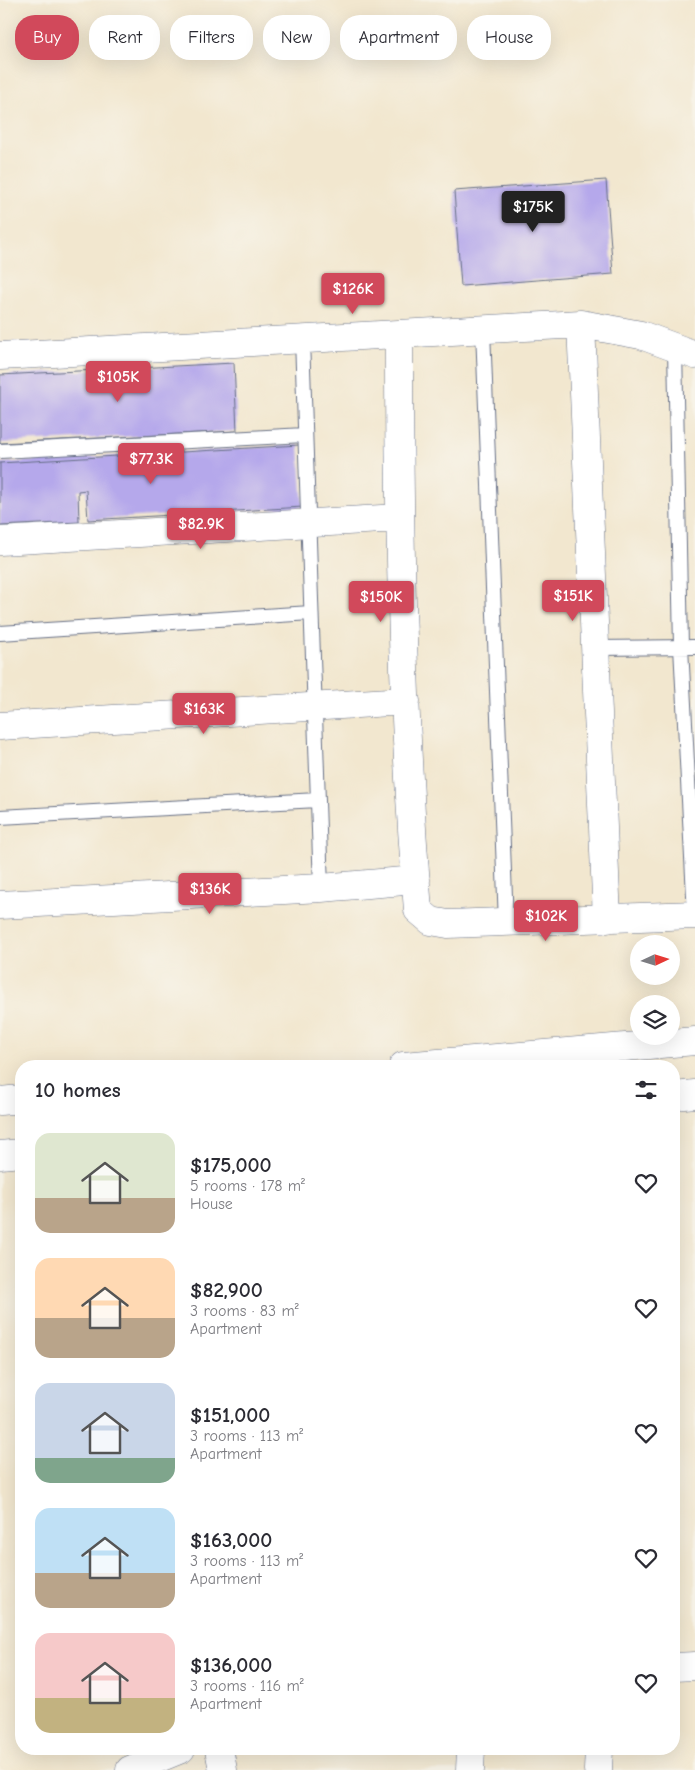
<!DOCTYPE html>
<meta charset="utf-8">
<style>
body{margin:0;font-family:"Comic Neue",sans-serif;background:#f2f2f3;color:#2b2b33;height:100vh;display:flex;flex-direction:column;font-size:19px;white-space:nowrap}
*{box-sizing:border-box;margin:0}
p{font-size:16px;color:#7c7c81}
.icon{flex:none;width:28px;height:28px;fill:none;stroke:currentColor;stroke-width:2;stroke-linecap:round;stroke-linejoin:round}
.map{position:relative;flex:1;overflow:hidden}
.drawer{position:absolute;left:15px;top:1060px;width:665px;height:695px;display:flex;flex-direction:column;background:#fff;border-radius:20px;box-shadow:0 5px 20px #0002}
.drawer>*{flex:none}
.banner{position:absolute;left:15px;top:15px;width:665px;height:45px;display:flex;gap:10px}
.needle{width:32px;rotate:86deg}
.fabs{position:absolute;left:630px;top:935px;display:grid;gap:10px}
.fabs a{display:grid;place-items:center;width:50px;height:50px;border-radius:50%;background:#fff;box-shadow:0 5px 20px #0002;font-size:25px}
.price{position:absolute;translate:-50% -42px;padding:0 11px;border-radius:5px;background:#d1495b;color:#fff;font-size:16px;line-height:32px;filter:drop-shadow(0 1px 2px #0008)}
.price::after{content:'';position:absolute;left:50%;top:30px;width:15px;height:11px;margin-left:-8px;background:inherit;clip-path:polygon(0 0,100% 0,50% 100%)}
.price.on{background:#222;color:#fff}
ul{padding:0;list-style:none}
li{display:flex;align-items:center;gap:15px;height:125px;padding:0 20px}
li span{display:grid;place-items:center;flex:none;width:140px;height:100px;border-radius:15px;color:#555}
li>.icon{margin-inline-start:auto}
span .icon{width:60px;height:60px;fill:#fffc;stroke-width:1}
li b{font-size:21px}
h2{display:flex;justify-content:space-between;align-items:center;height:60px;padding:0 20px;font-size:21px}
.chip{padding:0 18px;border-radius:20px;background:#fff;box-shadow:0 5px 20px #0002;font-size:18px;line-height:45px}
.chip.on{background:#d1495b;color:#fff}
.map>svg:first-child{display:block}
</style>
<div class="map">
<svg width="695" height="1770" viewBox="0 0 695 1770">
<rect width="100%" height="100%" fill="#f7f3e8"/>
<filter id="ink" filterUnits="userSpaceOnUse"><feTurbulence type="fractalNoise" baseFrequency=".02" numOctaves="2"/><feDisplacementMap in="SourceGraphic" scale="10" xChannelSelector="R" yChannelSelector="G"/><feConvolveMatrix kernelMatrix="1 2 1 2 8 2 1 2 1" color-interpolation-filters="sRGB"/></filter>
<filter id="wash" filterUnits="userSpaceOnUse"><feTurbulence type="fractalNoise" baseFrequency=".0096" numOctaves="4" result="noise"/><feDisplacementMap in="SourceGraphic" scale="20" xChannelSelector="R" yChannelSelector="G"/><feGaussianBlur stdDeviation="1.12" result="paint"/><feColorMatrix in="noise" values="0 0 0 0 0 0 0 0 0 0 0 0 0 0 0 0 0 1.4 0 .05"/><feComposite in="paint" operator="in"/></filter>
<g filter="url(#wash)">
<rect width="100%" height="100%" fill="#f2e7cf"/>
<g id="blocks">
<!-- building -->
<path fill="#b5a8eb" d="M606,180L613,274L461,286L454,191Z
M234,363L237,431L0,443V375Z
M299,445L303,507L88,520L86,490L78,491L79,522L0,526V463Z"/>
</g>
</g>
<g filter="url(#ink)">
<use href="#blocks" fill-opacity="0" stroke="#666f86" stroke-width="1"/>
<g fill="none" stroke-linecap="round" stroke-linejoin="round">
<!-- service casing -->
<g stroke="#666f86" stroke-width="16">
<path id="service" d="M483,330L506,923
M302,339L321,888
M675,348L681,647L695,915
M0,451L305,435
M0,633L311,613
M595,648L695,647
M0,817L318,800"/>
</g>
<!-- minor casing -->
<g stroke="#666f86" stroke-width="29">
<path id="minor" d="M581,324L607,919
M399,334C399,526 402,718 418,910L431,921L448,924L695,915
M0,356L581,324L641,335L695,355
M0,541L399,518
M0,726L406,701
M0,905L321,888L416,880
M674,1667L695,1666
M219,1749L223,1770
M130,1770L181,1749
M470,1770L471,1749
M598,1770L599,1749"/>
</g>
<!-- secondary casing -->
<g stroke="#666f86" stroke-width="29">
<path id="secondary" d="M403,1066L695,1041
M674,1096L695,1094
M0,1101L21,1099
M0,1155L21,1153"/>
</g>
<!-- service -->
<use href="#service" stroke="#fff" stroke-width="14"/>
<!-- minor -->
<use href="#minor" stroke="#fff" stroke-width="28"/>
<!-- secondary -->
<use href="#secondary" stroke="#fff" stroke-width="28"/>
</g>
</g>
</svg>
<div class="fabs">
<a><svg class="needle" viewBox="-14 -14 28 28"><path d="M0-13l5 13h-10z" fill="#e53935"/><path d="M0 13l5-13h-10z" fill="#7c7c81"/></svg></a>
<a><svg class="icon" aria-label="layers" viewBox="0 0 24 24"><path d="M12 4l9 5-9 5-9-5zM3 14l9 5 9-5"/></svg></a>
</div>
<b class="price on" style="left:533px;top:233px">$175K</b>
<b class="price" style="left:353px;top:315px">$126K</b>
<b class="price" style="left:118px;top:403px">$105K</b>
<b class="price" style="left:151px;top:485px">$77.3K</b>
<b class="price" style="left:201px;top:550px">$82.9K</b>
<b class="price" style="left:573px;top:622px">$151K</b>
<b class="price" style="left:381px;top:623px">$150K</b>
<b class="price" style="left:204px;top:735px">$163K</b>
<b class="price" style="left:210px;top:915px">$136K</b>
<b class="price" style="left:546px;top:942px">$102K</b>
<div class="banner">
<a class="chip on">Buy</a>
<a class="chip">Rent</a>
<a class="chip">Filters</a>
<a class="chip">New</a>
<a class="chip">Apartment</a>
<a class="chip">House</a>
</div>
<section class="drawer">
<h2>10 homes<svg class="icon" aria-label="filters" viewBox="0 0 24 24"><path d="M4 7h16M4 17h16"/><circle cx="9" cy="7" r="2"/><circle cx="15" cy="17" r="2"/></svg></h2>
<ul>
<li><span style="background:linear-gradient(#dfe7d0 65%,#b9a48a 0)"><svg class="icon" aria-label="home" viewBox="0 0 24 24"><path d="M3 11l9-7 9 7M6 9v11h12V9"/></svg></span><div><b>$175,000</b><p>5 rooms · 178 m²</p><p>House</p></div><svg class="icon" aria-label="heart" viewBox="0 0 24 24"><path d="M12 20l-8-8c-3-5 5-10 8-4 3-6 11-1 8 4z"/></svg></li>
<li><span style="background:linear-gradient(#ffd9b3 60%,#b9a48a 0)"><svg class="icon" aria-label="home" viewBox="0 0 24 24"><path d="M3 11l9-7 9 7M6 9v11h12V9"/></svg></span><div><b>$82,900</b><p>3 rooms · 83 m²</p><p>Apartment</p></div><svg class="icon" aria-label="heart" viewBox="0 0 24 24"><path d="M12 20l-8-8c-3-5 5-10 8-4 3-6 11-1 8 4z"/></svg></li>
<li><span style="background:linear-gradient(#c9d6e8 75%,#7fa58c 0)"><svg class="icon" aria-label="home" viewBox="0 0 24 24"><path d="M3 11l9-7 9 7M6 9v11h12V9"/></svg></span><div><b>$151,000</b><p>3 rooms · 113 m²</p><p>Apartment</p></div><svg class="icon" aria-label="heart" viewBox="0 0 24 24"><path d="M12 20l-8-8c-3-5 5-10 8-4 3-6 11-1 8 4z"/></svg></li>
<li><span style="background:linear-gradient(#bfe0f5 65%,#b9a48a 0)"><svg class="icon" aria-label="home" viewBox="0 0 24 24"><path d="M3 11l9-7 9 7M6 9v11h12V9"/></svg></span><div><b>$163,000</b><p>3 rooms · 113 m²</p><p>Apartment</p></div><svg class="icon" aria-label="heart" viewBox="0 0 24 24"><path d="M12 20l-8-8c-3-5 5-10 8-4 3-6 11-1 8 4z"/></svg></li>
<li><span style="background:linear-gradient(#f6c9c9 65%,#c2b280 0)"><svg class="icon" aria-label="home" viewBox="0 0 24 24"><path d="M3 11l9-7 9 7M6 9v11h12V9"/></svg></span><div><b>$136,000</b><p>3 rooms · 116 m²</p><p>Apartment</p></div><svg class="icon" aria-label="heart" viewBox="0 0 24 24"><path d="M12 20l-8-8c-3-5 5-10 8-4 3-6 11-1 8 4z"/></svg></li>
</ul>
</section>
</div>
